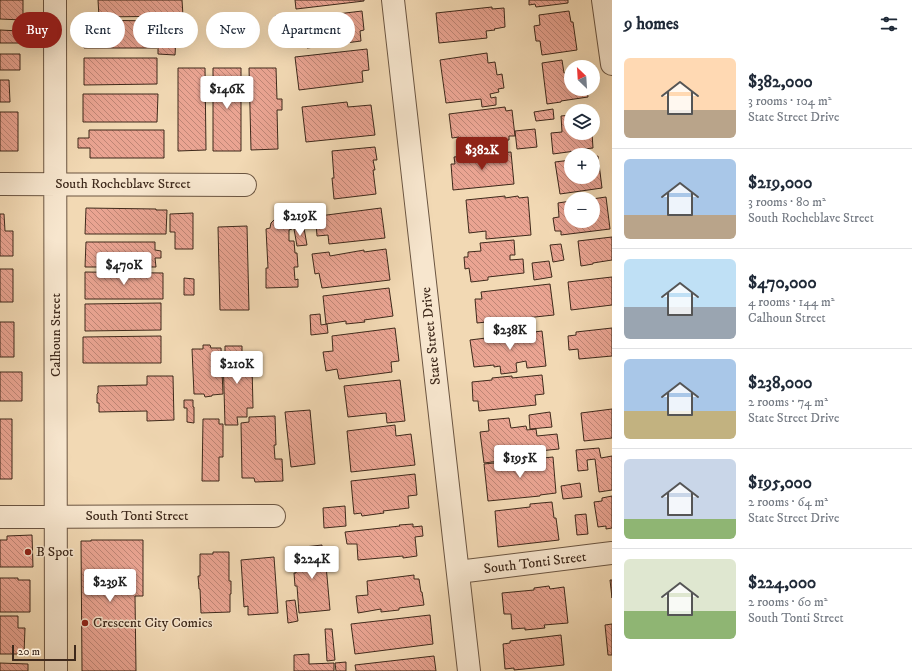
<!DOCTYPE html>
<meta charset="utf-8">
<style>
body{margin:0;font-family:"IM FELL DW Pica",serif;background:#f6f6f7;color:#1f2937;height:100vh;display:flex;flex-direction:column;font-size:15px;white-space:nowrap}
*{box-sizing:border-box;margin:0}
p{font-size:13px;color:#747a83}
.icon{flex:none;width:22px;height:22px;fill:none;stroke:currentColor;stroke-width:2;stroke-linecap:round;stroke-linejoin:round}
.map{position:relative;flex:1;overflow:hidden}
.panel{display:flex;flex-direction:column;background:#fff;width:300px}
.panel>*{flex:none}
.hud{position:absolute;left:12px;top:12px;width:380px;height:36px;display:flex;gap:8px}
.needle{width:26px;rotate:335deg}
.buttons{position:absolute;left:564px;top:60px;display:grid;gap:8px}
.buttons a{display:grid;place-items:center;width:36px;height:36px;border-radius:50%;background:#fff;box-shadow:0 4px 16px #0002;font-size:20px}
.scale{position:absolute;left:12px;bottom:10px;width:64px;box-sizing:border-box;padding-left:4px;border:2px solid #3e291b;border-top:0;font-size:11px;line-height:14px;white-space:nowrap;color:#3e291b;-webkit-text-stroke:3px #f7e6ce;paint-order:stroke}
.price{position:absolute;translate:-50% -34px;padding:0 9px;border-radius:4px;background:#fff;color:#222;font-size:13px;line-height:26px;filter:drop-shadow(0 1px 2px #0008)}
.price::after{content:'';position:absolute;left:50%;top:24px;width:12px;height:9px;margin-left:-6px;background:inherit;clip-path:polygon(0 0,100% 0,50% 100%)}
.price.current{background:#8f2418;color:#fff}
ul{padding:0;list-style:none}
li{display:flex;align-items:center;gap:12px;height:100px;padding:0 12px}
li+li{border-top:1px solid #e0e1e3}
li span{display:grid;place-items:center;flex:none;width:112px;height:80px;border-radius:6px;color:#555}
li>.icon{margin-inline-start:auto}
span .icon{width:48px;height:48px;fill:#fffc;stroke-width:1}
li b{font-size:17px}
h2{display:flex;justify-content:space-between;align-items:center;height:48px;padding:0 12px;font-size:17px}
.tag{padding:0 14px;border-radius:18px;background:#fff;box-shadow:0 4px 16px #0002;font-size:14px;line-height:36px}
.tag.current{background:#8f2418;color:#fff}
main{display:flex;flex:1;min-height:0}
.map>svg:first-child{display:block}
</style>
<main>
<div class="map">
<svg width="612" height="671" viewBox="0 0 612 671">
<defs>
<pattern id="building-back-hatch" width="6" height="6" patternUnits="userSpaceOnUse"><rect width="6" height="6" fill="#eaa492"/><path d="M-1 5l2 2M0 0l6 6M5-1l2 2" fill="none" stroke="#bf8676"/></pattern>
</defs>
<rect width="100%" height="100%" fill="#f2d9b4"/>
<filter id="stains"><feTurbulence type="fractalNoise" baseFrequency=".005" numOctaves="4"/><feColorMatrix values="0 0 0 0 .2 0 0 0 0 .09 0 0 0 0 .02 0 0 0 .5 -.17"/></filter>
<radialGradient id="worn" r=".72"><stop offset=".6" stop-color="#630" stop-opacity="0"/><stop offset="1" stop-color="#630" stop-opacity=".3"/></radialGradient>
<!-- building -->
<path fill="url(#building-back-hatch)" stroke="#3e291b" d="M0,0H23V20L0,19Z
M98,0H182L183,16L99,17Z
M295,0H364V1L296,9Z
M529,0H568V3L536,7L535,4L529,5Z
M492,7V9L504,8L505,27L494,29L495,30L486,31L487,38L439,43L436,13Z
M362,11L364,30L360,31L361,41L307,48L304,18Z
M569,11L571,22H573L577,50L542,55L540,41H536L534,26L540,25L539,15Z
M291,13L293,24L276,26L275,16Z
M84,20L157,21V48H84Z
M167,22H177L175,55L158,54V45L166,46Z
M0,30L20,31V43H0Z
M367,49L369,70L362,71L363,82L299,90L295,57Z
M487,53L488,63L495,62L497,75L502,74L504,88L498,89L499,92L490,94L491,98L496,97V105L482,107L481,99L446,103L440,60Z
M0,54H20V70H0Z
M84,58H157V84L84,85Z
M562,60L564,73H571V89H587L588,97L561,101V102L547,104L542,63Z
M178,68H205L206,150L178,151Z
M213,68H241V151H213Z
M249,68H276L277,99H282V110H277L278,149L251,150Z
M0,80H9L10,102H0Z
M83,94H158L157,122H83Z
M347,102L348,107L371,105L375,135L306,142L302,107Z
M505,107L506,111L512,110L515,136H509V140L460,146L459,137L452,138L449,114Z
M553,109L554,119L536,121L534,112Z
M0,112H18V151H0Z
M571,115V133H592L593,148L575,150V151L553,154L551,133L562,132L561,116Z
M535,129L537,147L517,149L515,131Z
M89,130H164V158H90V148H78V138H89Z
M375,147L377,160H373L375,170H373L376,194L334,199L332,178H334L332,151Z
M511,152L514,184L453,190L451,164H455L454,157Z
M598,156L602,188L560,194L555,162L571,160V177H593V157Z
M505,196V198L518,196L519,198L528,197L531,235L486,239V231L469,233L466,200Z
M606,197L610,229L561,235V231H555L553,218L559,217L558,203L571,201V221H593V199H592Z
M86,208L156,209V210H167L166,234H85Z
M381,208L385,238L329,244L328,235L317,236L316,223H320L319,216Z
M193,213V249H175V232H170V214Z
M0,214H4L5,231H13V256H0Z
M275,219H291L292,229L289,230V241H294L295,253H297L298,267H294L295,280L298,279V287L266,288V268H268L266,229L270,228L271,223Z
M247,226L249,310H220L218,227Z
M304,228L307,245L297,246L294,229Z
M612,237V260L593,263V264L581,266L578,241Z
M514,240L515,255H510V260L523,259L524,273L488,277V280L471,282L469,268L465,269L464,257H468V252L481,251L480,243Z
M86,242H155V250L161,251V258H155L156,267H85Z
M561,244L564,260L553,262L550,245Z
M386,249L390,280L322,288L319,273L315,274L312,254L329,252L330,256L364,250V252Z
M549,261L552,277L534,280L532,263Z
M0,269H13V302H0Z
M85,272L163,273V299H85Z
M612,277V305L571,310L568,282Z
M184,278L194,279V295H184Z
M550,284L554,315L477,323L475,299H482L481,292Z
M389,288L393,316L364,320L365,322L346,324V321L326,324L323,296Z
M161,303V330L85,331V304Z
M320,314L321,325L327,324L328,333L311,335L310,315Z
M0,322H14V357H0Z
M395,328L399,361L391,362L392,372L339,379L337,369L326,371L323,352L333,351L332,336Z
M612,328V356L579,359L578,349L569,350L568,336L576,335V332Z
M542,331L546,366L527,368L526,361L516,363L517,372L501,374L500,366L494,367V365L474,367L470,340Z
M161,336V363H83V337Z
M203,345H210L211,348H221L223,394L212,395V396L205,397L204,394H194L192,349H203Z
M225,346H242V354L245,353V366L252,365L253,408H247V417H237L238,425H225L223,354H225Z
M0,372H22V401H0Z
M542,375L544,394L535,395L536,405L479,411L478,401H473L472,382L492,380V378L512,376V378Z
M147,376H173L174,420L147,421V411L99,412V403H97V394L98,393V386L147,385Z
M400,380L405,421L387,423L386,413L348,417L344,386Z
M184,400H193V407H194V423L187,422V408H184Z
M612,409V438L584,441L581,413Z
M310,410L315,464L291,467L285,412Z
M550,412L552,427L530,429L529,415Z
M275,416L276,445H274L275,459H282L283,481L255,482L254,478H242L241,423L249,422V417Z
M509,418L511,428L526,426L527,430L536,429L537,436L557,434L559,449L539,451V456L484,463L480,432L489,431L488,420Z
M0,419H12V479H0Z
M203,419H219V424H223V457H219V481H202Z
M395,425L396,436L411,434L415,465L351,472L347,431Z
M599,448L601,458L612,456V490L599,492L595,459L587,460L588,470L578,471L576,450Z
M553,457L556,493L540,495V496L488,501L484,464Z
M415,474L417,495L408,496L409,508L383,511L384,513L362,516L361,513L354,514L351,481Z
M580,483L582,497L563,499L561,486Z
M612,496V528L606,529V526L598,527L594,502L602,501V498Z
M552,502L554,518H556L559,540L498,547L495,511L530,507V504Z
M345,506L346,526L324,528L323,508Z
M586,514L588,534L577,535L575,515Z
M413,524V527L422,526L423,536L415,537L417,556L403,558V556L358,560L357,544H347L345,532L400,526L399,525Z
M32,535L33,567H0V540H7V536Z
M91,540H143V596H135L136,671H82L81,541H91Z
M322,545V555L325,554L330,610L299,613L297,586H295L294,573H296L294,558H296L295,548Z
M213,552H229V581H231V594H230V612L201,613L200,589H199L198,576H200V554H213Z
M274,557L278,613L248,615V606L244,607L241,560Z
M414,575V579H419L421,592H422L424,605L399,608V610L381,612V609L358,613L356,596L368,595L367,581Z
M0,578H18V580H30V612H0Z
M610,580H612V598Z
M549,586L550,589L564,587L568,623L544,625L545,628L525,630V628L512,629L511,614H504L502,593L534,590V588Z
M295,600L298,621L288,623L286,601Z
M430,615L433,644L355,654L351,624Z
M0,616H18V628H25L24,654H0Z
M612,624V655H608L605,625Z
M325,629H332L335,660L327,661Z
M561,635L564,665L514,670V668L505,669L503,644L510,643V641Z
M309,654V664L334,663V671H294V655Z
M434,656L436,671H356L355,665Z
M346,662V671H336L335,663Z
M0,663L28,664V671H0Z"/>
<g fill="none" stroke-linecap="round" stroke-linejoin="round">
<!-- minor casing -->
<g stroke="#6b5541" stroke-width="24">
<path id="minor" d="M55,0L56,671
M393,0L469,671
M603,0L612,64
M0,184L245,185
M0,517L274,516
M458,572L612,553"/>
</g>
<!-- minor -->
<use href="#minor" stroke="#f7e6ce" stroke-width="22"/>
</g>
<!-- markers -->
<g fill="#8f2418" stroke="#f7e6ce" stroke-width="1.5">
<circle cx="28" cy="552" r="4"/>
<circle cx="85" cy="623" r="4"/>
</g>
<g text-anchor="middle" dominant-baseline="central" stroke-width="3" stroke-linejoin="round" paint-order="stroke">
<!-- street labels -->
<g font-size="14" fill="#3e291b" stroke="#f7e6ce">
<text x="123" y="184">South Rocheblave Street</text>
<text transform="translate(56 335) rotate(-90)">Calhoun Street</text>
<text transform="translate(431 336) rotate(-96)">State Street Drive</text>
<text x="137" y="516">South Tonti Street</text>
<text transform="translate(535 563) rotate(-7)">South Tonti Street</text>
</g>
<!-- poi labels -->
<g font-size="14" fill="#3e291b" stroke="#f7e6ce" text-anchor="start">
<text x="36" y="552">B Spot</text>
<text x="93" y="623">Crescent City Comics</text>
</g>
</g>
<rect width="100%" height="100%" filter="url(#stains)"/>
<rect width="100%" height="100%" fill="url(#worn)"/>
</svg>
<div class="buttons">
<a><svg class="needle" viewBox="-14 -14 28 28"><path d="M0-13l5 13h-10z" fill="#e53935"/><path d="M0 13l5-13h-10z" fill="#747a83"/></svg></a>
<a><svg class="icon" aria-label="layers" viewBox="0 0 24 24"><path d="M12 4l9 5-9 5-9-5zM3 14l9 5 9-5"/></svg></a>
<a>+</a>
<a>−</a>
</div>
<div class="scale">20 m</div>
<b class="price" style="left:227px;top:110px">$146K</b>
<b class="price current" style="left:482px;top:171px">$382K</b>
<b class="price" style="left:300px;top:237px">$219K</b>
<b class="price" style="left:124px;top:286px">$470K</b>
<b class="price" style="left:510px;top:351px">$238K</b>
<b class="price" style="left:237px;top:385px">$210K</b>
<b class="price" style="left:520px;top:479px">$195K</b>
<b class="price" style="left:312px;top:580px">$224K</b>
<b class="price" style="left:110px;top:603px">$239K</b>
<div class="hud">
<a class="tag current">Buy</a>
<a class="tag">Rent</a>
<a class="tag">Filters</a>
<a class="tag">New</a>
<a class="tag">Apartment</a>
</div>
</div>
<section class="panel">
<h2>9 homes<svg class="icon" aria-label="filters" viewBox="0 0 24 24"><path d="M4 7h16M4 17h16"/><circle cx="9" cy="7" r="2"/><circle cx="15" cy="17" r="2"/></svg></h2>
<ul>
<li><span style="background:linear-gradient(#ffd9b3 65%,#b9a48a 0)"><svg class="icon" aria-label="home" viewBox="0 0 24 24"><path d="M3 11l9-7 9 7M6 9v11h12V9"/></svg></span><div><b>$382,000</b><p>3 rooms · 104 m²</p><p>State Street Drive</p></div></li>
<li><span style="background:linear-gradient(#a9c7e8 70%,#b9a48a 0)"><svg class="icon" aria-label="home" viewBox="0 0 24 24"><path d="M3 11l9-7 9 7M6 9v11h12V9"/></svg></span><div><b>$219,000</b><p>3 rooms · 80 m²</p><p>South Rocheblave Street</p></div></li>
<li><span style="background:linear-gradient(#bfe0f5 60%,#9aa5b1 0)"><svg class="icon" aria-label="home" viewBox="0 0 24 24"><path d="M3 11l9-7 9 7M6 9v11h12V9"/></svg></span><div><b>$470,000</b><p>4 rooms · 144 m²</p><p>Calhoun Street</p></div></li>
<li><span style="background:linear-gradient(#a9c7e8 65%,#c2b280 0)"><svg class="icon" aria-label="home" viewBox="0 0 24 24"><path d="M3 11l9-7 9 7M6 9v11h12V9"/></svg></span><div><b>$238,000</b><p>2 rooms · 74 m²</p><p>State Street Drive</p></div></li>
<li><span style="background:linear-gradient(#c9d6e8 75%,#8fb573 0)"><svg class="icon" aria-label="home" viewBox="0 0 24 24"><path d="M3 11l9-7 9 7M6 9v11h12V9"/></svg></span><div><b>$195,000</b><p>2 rooms · 64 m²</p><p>State Street Drive</p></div></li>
<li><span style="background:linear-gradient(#dfe7d0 65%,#8fb573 0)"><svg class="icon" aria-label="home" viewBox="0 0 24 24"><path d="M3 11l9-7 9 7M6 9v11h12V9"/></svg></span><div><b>$224,000</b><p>2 rooms · 60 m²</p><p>South Tonti Street</p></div></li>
</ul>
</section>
</main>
